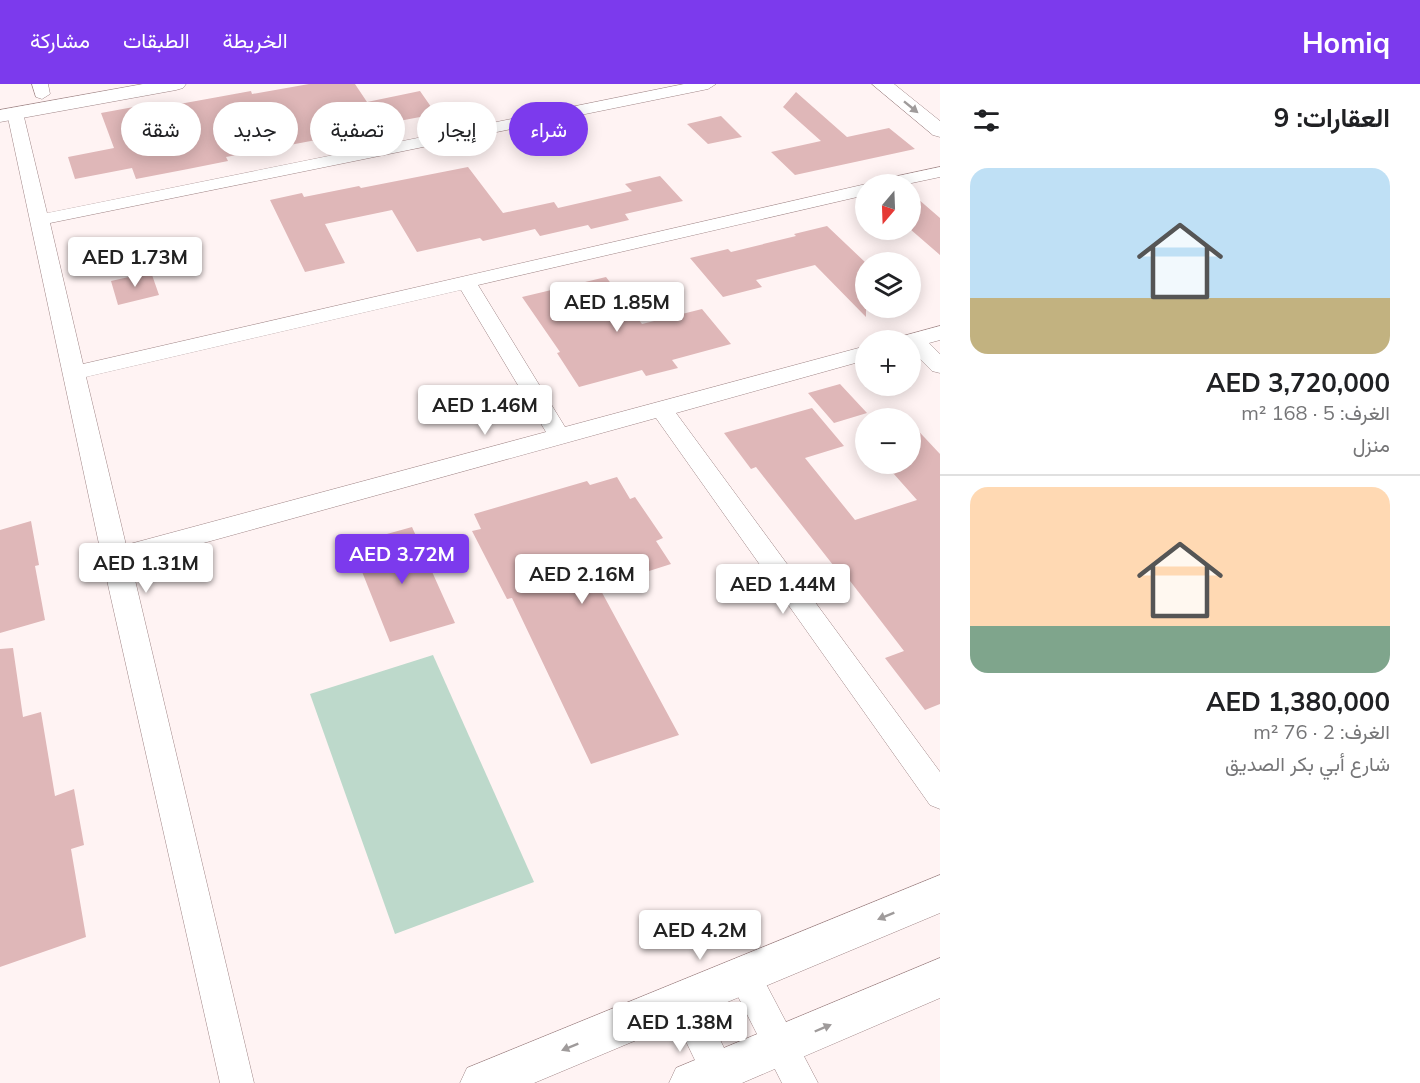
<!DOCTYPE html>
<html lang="ar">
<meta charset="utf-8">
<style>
body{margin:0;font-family:Mulish,Vazirmatn,sans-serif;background:#f6f6f6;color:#202124;direction:rtl;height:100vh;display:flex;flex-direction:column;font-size:22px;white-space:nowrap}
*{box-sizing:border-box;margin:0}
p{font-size:20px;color:#757577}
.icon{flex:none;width:33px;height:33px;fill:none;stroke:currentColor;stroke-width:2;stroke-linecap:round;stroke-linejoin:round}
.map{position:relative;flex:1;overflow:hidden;direction:ltr}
.drawer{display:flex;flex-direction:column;background:#fff;width:480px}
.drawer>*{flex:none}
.banner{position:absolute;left:18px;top:18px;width:570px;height:54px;direction:rtl;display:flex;gap:12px}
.needle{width:39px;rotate:199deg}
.tools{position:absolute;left:855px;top:90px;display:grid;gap:12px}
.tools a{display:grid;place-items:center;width:66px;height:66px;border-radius:50%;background:#fff;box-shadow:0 3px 15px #0003;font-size:30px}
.price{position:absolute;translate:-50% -51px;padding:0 14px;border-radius:6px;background:#fff;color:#222;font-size:20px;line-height:39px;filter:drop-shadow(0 2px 3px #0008)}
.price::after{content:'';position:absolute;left:50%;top:36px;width:18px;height:14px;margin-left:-9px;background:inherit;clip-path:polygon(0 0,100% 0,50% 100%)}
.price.on{background:#7c3aed;color:#fff}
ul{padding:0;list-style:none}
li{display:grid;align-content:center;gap:12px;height:318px;padding:0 30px}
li+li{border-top:2px solid #e0e0e0}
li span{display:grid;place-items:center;height:186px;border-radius:18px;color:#555}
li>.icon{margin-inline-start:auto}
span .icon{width:108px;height:108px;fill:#fffc;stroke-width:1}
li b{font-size:26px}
h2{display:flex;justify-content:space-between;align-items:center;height:72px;padding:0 30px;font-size:26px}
.chip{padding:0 21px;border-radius:27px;background:#fff;box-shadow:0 3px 15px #0003;font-size:21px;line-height:54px}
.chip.on{background:#7c3aed;color:#fff}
header{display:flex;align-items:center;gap:36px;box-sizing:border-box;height:84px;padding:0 30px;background:#7c3aed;color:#fff}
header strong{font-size:28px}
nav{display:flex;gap:33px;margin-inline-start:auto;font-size:21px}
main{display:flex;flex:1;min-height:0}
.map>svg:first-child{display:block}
</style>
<header>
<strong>Homiq</strong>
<nav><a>الخريطة</a><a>الطبقات</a><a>مشاركة</a></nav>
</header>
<main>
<section class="drawer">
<h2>العقارات: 9<svg class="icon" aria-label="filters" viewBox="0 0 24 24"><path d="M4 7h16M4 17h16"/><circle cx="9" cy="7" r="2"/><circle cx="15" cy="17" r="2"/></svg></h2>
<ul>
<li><span style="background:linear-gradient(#bfe0f5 70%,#c2b280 0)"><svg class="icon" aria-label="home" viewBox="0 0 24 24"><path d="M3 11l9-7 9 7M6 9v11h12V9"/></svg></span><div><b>AED 3,720,000</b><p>الغرف: 5 · 168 m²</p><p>منزل</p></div></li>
<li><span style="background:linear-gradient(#ffd9b3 75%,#7fa58c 0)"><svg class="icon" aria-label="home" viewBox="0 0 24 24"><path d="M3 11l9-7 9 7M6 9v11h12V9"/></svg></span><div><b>AED 1,380,000</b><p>الغرف: 2 · 76 m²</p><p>شارع أبي بكر الصديق</p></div></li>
</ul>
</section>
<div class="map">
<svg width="940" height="999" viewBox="0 0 940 999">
<rect width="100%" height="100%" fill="#fff3f3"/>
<!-- green -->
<path fill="#bdd9cb" d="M433,571L534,798L395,850L310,610Z"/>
<!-- building -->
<path fill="#dfb7b8" d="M309,0H355L367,18L420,7L436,30L330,50L332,53L226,73L228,77L188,85L136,95L132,84L75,95L68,73L114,64L101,29L150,20L152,25L251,7L252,10Z
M796,8L847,53L889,44L915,65L795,91L771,68L821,57L783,23Z
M721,32L742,53L708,60L687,40Z
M468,83L503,129L554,118L558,124L632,107L625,100L660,92L683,117L625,130L629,136L591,145L588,141L540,152L535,145L483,157L480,154L417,168L392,126L325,140L345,179L305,188L270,116L302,109L304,113L359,102L361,104Z
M910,108L940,134V171L910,145Z
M827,142L866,179V233L815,181L756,196L762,203L723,213L690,174L728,165L731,168L796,152L794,150Z
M151,188L159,211L118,221L111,197Z
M606,193L642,240L702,225L731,260L672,276L678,284L646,292L642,286L579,303L557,269L560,268L522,213Z
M840,300L867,329L834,339L808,309Z
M812,324L844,362L805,374L855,436L917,416L885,380H910V338L940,370V620L925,626L885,574L904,567L840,484L837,486L756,383L751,385L724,349Z
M617,393L630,415L635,413L663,454L656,457L671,480L599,503L679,651L591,680L512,514L507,515L472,447L481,445L474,430L587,397L590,401Z
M31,437L39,481L35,482L45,536L0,549V446Z
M412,443L455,539L390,558L351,460Z
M13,564L23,633L41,628L55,712L74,705L84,761L71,765L86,853L0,883V565Z"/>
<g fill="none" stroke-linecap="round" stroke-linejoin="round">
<!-- minor casing -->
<g stroke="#a08687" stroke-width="1">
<path id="minor" d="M32,0H48L50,10L42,15L36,13Z
M684,0H716L708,5L50,139L83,280L866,100H870H866V111L478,201L565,343L866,262V276L676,329L940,688V725L930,721L656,334L131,479L254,999H220L102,474L7,29L15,24L23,29L47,129ZM461,206L546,348L126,461L86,293Z
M940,83V93L907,100H876L879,96Z
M940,242V256L929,259L940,270V289L932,287L910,265V256H900L903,252Z
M743,875L755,879L818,999H782L727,891L731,879Z
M683,899L695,904L741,999H706L666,916L671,904Z"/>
</g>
<!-- tertiary casing -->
<g stroke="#a08687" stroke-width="1">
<path id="tertiary" d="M143,0H186L183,4L176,6L0,38V26Z
M872,0H894L940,37V53L933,51Z
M940,791V829L534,999H460L467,984Z
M940,874V914L742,999H669L676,984Z"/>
</g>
<!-- minor -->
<use href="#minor" fill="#fff" fill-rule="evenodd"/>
<!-- tertiary -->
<use href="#tertiary" fill="#fff" fill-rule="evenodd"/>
</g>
<!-- one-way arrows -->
<defs><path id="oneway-solid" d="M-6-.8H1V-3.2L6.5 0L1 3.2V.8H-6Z" transform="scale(1.5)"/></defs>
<g fill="#9f9b9b">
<use href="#oneway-solid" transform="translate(911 23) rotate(39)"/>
<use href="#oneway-solid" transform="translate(886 832) rotate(158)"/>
<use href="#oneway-solid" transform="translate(823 944) rotate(-23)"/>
<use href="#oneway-solid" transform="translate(570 963) rotate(158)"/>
</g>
</svg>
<div class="tools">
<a><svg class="needle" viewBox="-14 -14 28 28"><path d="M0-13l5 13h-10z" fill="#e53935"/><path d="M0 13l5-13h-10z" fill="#757577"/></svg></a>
<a><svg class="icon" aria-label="layers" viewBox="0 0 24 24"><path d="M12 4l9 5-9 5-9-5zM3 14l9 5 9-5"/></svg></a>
<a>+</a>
<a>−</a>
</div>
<b class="price" style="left:135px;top:204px">AED 1.73M</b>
<b class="price" style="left:617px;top:249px">AED 1.85M</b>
<b class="price" style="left:485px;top:352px">AED 1.46M</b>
<b class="price on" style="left:402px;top:501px">AED 3.72M</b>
<b class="price" style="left:146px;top:510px">AED 1.31M</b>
<b class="price" style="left:582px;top:521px">AED 2.16M</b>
<b class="price" style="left:783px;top:531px">AED 1.44M</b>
<b class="price" style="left:700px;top:877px">AED 4.2M</b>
<b class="price" style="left:680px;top:969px">AED 1.38M</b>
<div class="banner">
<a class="chip on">شراء</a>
<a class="chip">إيجار</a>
<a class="chip">تصفية</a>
<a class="chip">جديد</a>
<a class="chip">شقة</a>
</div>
</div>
</main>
